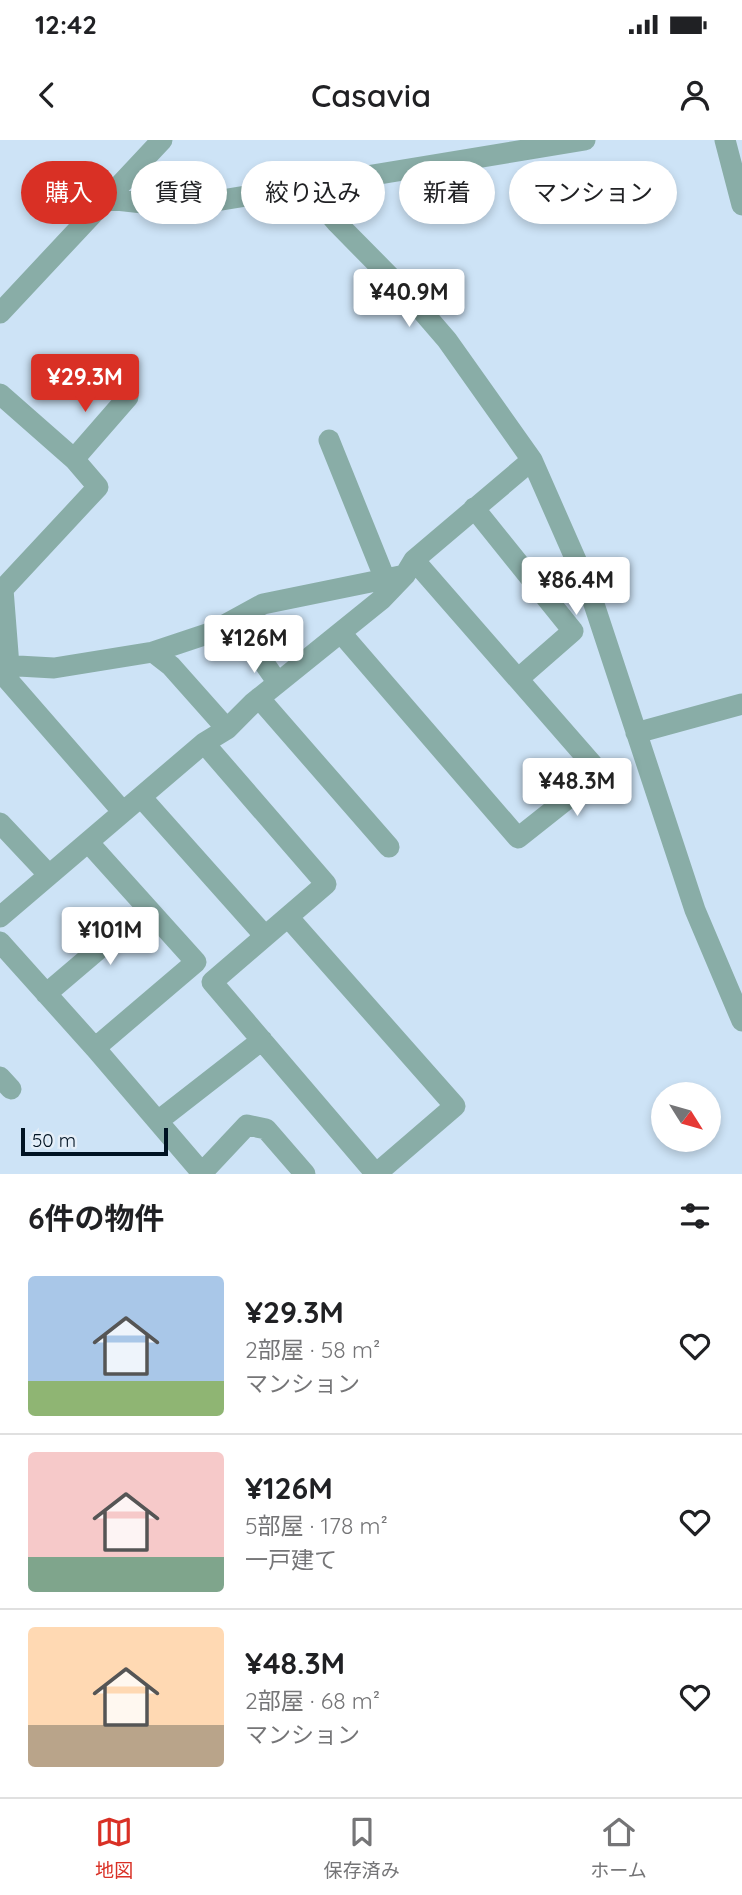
<!DOCTYPE html>
<html lang="ja">
<meta charset="utf-8">
<style>
body{margin:0;font-family:Quicksand,"Noto Sans JP",sans-serif;background:#f6f6f6;color:#202124;height:100vh;display:flex;flex-direction:column;font-size:26px;white-space:nowrap}
*{box-sizing:border-box;margin:0}
p{font-size:23px;color:#757577}
.icon{flex:none;width:38px;height:38px;fill:none;stroke:currentColor;stroke-width:2;stroke-linecap:round;stroke-linejoin:round}
.map{position:relative;height:1034px;overflow:hidden}
.side{display:flex;flex-direction:column;background:#fff;flex:1}
.side>*{flex:none}
.guide{position:absolute;left:21px;top:21px;width:700px;height:63px;display:flex;gap:14px}
.needle{width:46px;rotate:127deg}
.tools{position:absolute;left:651px;top:942px;display:grid;gap:14px}
.tools a{display:grid;place-items:center;width:70px;height:70px;border-radius:50%;background:#fff;box-shadow:0 4px 10px #0003;font-size:35px}
.scale{position:absolute;left:21px;bottom:18px;width:147px;box-sizing:border-box;padding-left:7px;border:4px solid #001323;border-top:0;font-size:19px;line-height:24px;white-space:nowrap;color:#001323;-webkit-text-stroke:5px #e4eef8;paint-order:stroke}
.price{position:absolute;translate:-50% -60px;padding:0 16px;border-radius:7px;background:#fff;color:#222;font-size:23px;line-height:46px;filter:drop-shadow(0 2px 4px #0008)}
.price::after{content:'';position:absolute;left:50%;top:42px;width:21px;height:16px;margin-left:-10px;background:inherit;clip-path:polygon(0 0,100% 0,50% 100%)}
.price.active{background:#d93025;color:#fff}
ul{padding:0;list-style:none}
li{display:flex;align-items:center;gap:21px;height:175px;padding:0 28px}
li+li{border-top:2px solid #e0e0e0}
li span{display:grid;place-items:center;flex:none;width:196px;height:140px;border-radius:7px;color:#555}
li>.icon{margin-inline-start:auto}
span .icon{width:84px;height:84px;fill:#fffc;stroke-width:1}
li b{font-size:30px}
h2{display:flex;justify-content:space-between;align-items:center;height:84px;padding:0 28px;font-size:30px}
.pill{padding:0 24px;border-radius:32px;background:#fff;box-shadow:0 4px 10px #0003;font-size:24px;line-height:63px}
.pill.active{background:#d93025;color:#fff}
.status{display:flex;justify-content:space-between;align-items:center;height:49px;padding:0 35px;background:#fff;direction:ltr}
.status svg{height:19px;fill:currentColor}
header{display:flex;justify-content:space-between;align-items:center;height:91px;padding:0 28px;background:#fff;font-size:32px;font-weight:600}
.menu{display:flex;justify-content:space-around;align-items:center;height:98px;border-top:2px solid #e0e0e0;background:#fff;font-size:19px;color:#757577}
.menu a{display:grid;justify-items:center;gap:4px}
.menu .active{color:#d93025}
.map>svg:first-child{display:block}
</style>
<div class="status"><b>12:42</b><svg viewBox="0 0 49 12"><path d="M0 12V9h3v3zM5 12V6h3v6zM10 12V3h3v9zM15 12V0h3v12zM26 1h20v11H26zM47 4h2v5h-2z"/></svg></div>
<header><svg class="icon" aria-label="back" viewBox="0 0 24 24"><path d="M15 5l-7 7 7 7"/></svg>Casavia<svg class="icon" aria-label="person" viewBox="0 0 24 24"><circle cx="12" cy="8" r="4"/><path d="M4 21q1-7 8-7t8 7"/></svg></header>
<div class="map">
<svg width="742" height="1034" viewBox="0 0 742 1034">
<rect width="100%" height="100%" fill="#cde3f6"/>
<g fill="none" stroke-linecap="round" stroke-linejoin="round">
<!-- minor -->
<path stroke="#89ada7" stroke-width="21" d="M725,0L742,65
M304,44L337,83L409,156L447,200L532,320L590,452L695,770L742,881
M107,59L179,67L585,0
M0,173L162,0
M0,254L74,319L98,347L3,449L9,526
M329,300L385,439
M74,319L128,257
M474,368L573,491L518,539
M234,480L278,543
M341,493L518,698L600,633L414,420
M153,512L210,493L263,464L405,435
M0,525L54,528L153,512L171,526L227,589
M0,531L123,672
M259,558L389,707
M636,593L742,564
M204,603L326,744L212,842L376,1034L455,966L288,777
M141,657L265,796
M0,683L49,735
M88,702L196,822L95,908L202,1033
M0,777L204,603L227,589L253,563L382,459L405,435L414,420L532,320
M0,802L95,908
M46,854L147,768
M0,937L11,949
M158,981L262,900
M201,1034L247,985L266,989L305,1034"/>
</g>
</svg>
<div class="tools">
<a><svg class="needle" viewBox="-14 -14 28 28"><path d="M0-13l5 13h-10z" fill="#e53935"/><path d="M0 13l5-13h-10z" fill="#757577"/></svg></a>
</div>
<div class="scale">50 m</div>
<b class="price" style="left:409px;top:189px">¥40.9M</b>
<b class="price active" style="left:85px;top:274px">¥29.3M</b>
<b class="price" style="left:576px;top:477px">¥86.4M</b>
<b class="price" style="left:254px;top:535px">¥126M</b>
<b class="price" style="left:577px;top:678px">¥48.3M</b>
<b class="price" style="left:110px;top:827px">¥101M</b>
<div class="guide">
<a class="pill active">購入</a>
<a class="pill">賃貸</a>
<a class="pill">絞り込み</a>
<a class="pill">新着</a>
<a class="pill">マンション</a>
</div>
</div>
<section class="side">
<h2>6件の物件<svg class="icon" aria-label="filters" viewBox="0 0 24 24"><path d="M4 7h16M4 17h16"/><circle cx="9" cy="7" r="2"/><circle cx="15" cy="17" r="2"/></svg></h2>
<ul>
<li><span style="background:linear-gradient(#a9c7e8 75%,#8fb573 0)"><svg class="icon" aria-label="home" viewBox="0 0 24 24"><path d="M3 11l9-7 9 7M6 9v11h12V9"/></svg></span><div><b>¥29.3M</b><p>2部屋 · 58 m²</p><p>マンション</p></div><svg class="icon" aria-label="heart" viewBox="0 0 24 24"><path d="M12 20l-8-8c-3-5 5-10 8-4 3-6 11-1 8 4z"/></svg></li>
<li><span style="background:linear-gradient(#f6c9c9 75%,#7fa58c 0)"><svg class="icon" aria-label="home" viewBox="0 0 24 24"><path d="M3 11l9-7 9 7M6 9v11h12V9"/></svg></span><div><b>¥126M</b><p>5部屋 · 178 m²</p><p>一戸建て</p></div><svg class="icon" aria-label="heart" viewBox="0 0 24 24"><path d="M12 20l-8-8c-3-5 5-10 8-4 3-6 11-1 8 4z"/></svg></li>
<li><span style="background:linear-gradient(#ffd9b3 70%,#b9a48a 0)"><svg class="icon" aria-label="home" viewBox="0 0 24 24"><path d="M3 11l9-7 9 7M6 9v11h12V9"/></svg></span><div><b>¥48.3M</b><p>2部屋 · 68 m²</p><p>マンション</p></div><svg class="icon" aria-label="heart" viewBox="0 0 24 24"><path d="M12 20l-8-8c-3-5 5-10 8-4 3-6 11-1 8 4z"/></svg></li>
</ul>
</section>
<nav class="menu">
<a class="active"><svg class="icon" aria-label="map" viewBox="0 0 24 24"><path d="M3 6l6-2 6 2 6-2v14l-6 2-6-2-6 2zM9 4v14M15 6v14"/></svg>地図</a>
<a><svg class="icon" aria-label="saved" viewBox="0 0 24 24"><path d="M7 4h10v16l-5-4-5 4z"/></svg>保存済み</a>
<a><svg class="icon" aria-label="home" viewBox="0 0 24 24"><path d="M3 11l9-7 9 7M6 9v11h12V9"/></svg>ホーム</a>
</nav>
